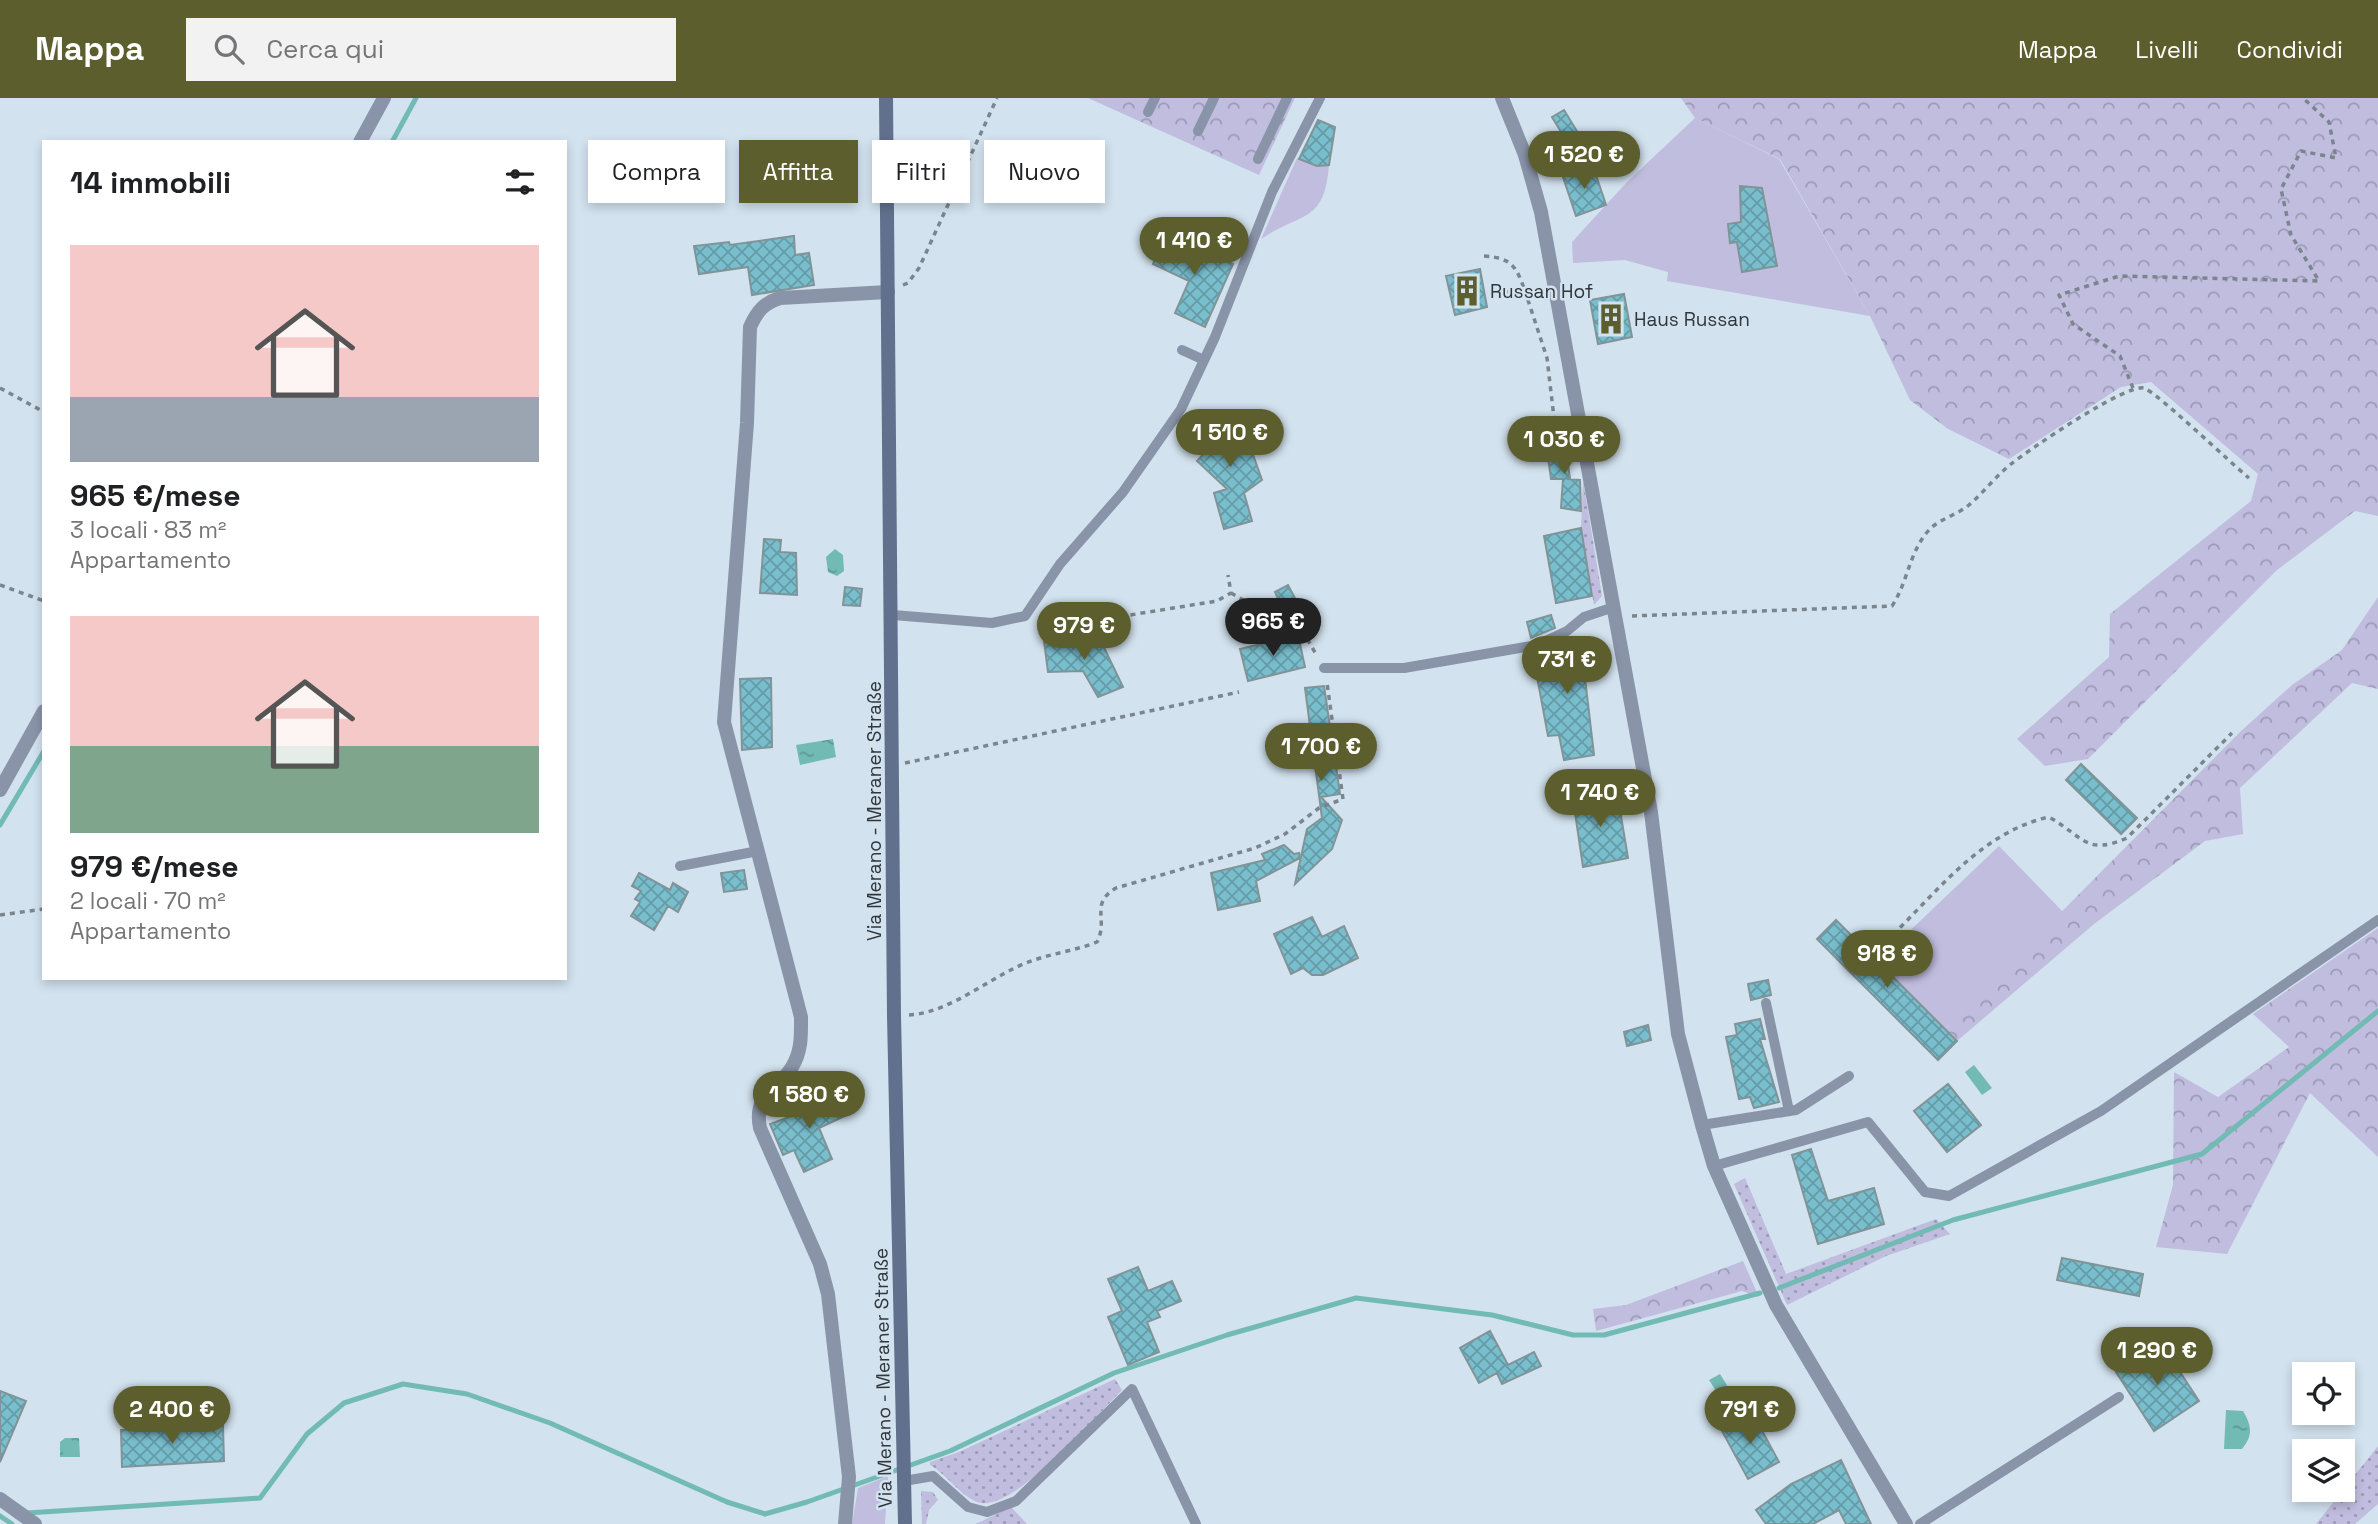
<!DOCTYPE html>
<html lang="it">
<meta charset="utf-8">
<style>
body{margin:0;font-family:"Space Grotesk",sans-serif;background:#f2f2f2;color:#202124;height:100vh;display:flex;flex-direction:column;font-size:26px;white-space:nowrap}
*{box-sizing:border-box;margin:0}
p{font-size:23px;color:#757577}
.icon{flex:none;width:38px;height:38px;fill:none;stroke:currentColor;stroke-width:2;stroke-linecap:round;stroke-linejoin:round}
.map{position:relative;flex:1;overflow:hidden}
.drawer{position:absolute;left:42px;top:42px;width:525px;height:840px;display:flex;flex-direction:column;background:#fff;border-radius:0px;box-shadow:0 4px 10px #0003}
.drawer>*{flex:none}
.guide{position:absolute;left:588px;top:42px;width:665px;height:63px;display:flex;gap:14px}
.buttons{position:absolute;left:2292px;top:1264px;display:grid;gap:14px}
.buttons a{display:grid;place-items:center;width:63px;height:63px;border-radius:0px;background:#fff;box-shadow:0 4px 10px #0003;font-size:35px}
.price{position:absolute;translate:-50% -60px;padding:0 16px;border-radius:24px;background:#5c5f2d;color:#fff;font-size:23px;line-height:46px;filter:drop-shadow(0 2px 4px #0008)}
.price::after{content:'';position:absolute;left:50%;top:42px;width:21px;height:16px;margin-left:-10px;background:inherit;clip-path:polygon(0 0,100% 0,50% 100%)}
.price.selected{background:#222;color:#fff}
ul{padding:0;list-style:none}
li{display:grid;align-content:center;gap:14px;height:371px;padding:0 28px}
li span{display:grid;place-items:center;height:217px;border-radius:0px;color:#555}
li>.icon{margin-inline-start:auto}
span .icon{width:126px;height:126px;fill:#fffc;stroke-width:1}
li b{font-size:30px}
h2{display:flex;justify-content:space-between;align-items:center;height:84px;padding:0 28px;font-size:30px}
.chip{padding:0 24px;border-radius:0px;background:#fff;box-shadow:0 4px 10px #0003;font-size:24px;line-height:63px}
.chip.selected{background:#5c5f2d;color:#fff}
header{display:flex;align-items:center;gap:42px;box-sizing:border-box;height:98px;padding:0 35px;background:#5c5f2d;color:#fff}
header strong{font-size:33px}
nav{display:flex;gap:38px;margin-inline-start:auto;font-size:24px}
.search{width:490px;height:63px;background:#f2f2f2;display:flex;align-items:center;gap:18px;box-sizing:border-box;padding:0 24px;border-radius:0px;color:#757577;font-size:26px}
.map>svg:first-child{display:block}
</style>
<header>
<strong>Mappa</strong>
<div class="search"><svg class="icon" aria-label="search" viewBox="0 0 24 24"><circle cx="10" cy="10" r="6"/><path d="M15 15l6 6"/></svg>Cerca qui</div>
<nav><a>Mappa</a><a>Livelli</a><a>Condividi</a></nav>
</header>
<div class="map">
<svg width="2378" height="1426" viewBox="0 0 2378 1426">
<defs>
<pattern id="grass-dots" width="8" height="8" patternUnits="userSpaceOnUse" patternTransform="scale(1.75)"><rect width="8" height="8" fill="#c0bddf"/><path d="M2 2h.1M6 6h.1" fill="none" stroke="#9c9ab6" stroke-width="1.8" stroke-linecap="round"/></pattern>
<pattern id="forest-crowns" width="20" height="18" patternUnits="userSpaceOnUse" patternTransform="scale(1.75)"><rect width="20" height="18" fill="#c0bddf"/><path d="M2 6a3 3 0 1 1 6 0M12 15a3 3 0 1 1 6 0" fill="none" stroke="#9c9ab6"/></pattern>
<pattern id="water-ripples" width="26" height="14" patternUnits="userSpaceOnUse" patternTransform="scale(1.75)"><rect width="26" height="14" fill="#72bab4"/><path d="M2 4q2-2 4 0t4 0M15 11q2-2 4 0t4 0" fill="none" stroke="#5e9893"/></pattern>
<pattern id="building-cross-hatch" width="8" height="8" patternUnits="userSpaceOnUse" patternTransform="scale(1.75)"><rect width="8" height="8" fill="#79becd"/><path d="M0 0l8 8M0 8l8-8" fill="none" stroke="#649ba7"/></pattern>
</defs>
<rect width="100%" height="100%" fill="#d2e2ee"/>
<!-- grass -->
<path fill="url(#grass-dots)" d="M1583,382L1602,498L1594,507L1581,430Z
M1745,1080L1786,1176L1936,1121L1950,1136L1886,1158L1787,1207L1734,1086Z
M1115,1281L1122,1292C1096,1318 1016,1411 981,1405C962,1401 948,1377 930,1367V1364L959,1354Z
M2378,1348V1406L2355,1426H2316Z
M921,1393L933,1394L938,1402L929,1412L926,1426H922Z
M1011,1409L1027,1426H976L978,1425Z"/>
<!-- forest -->
<path fill="url(#forest-crowns)" d="M1088,0H1295L1259,77Z
M1681,0H2378V418L2355,413L2277,472L2088,661L2045,668L2017,641L2109,559L2110,516L2251,403L2258,376L2151,284L2121,289L2009,361L1948,331L1910,302L1870,218L1780,61L1695,20Z
M2378,499V591L2352,585L2240,690L2243,736L2205,743L2094,826L1957,943L1945,931L2240,634L2292,587L2342,552Z
M2378,830V1059L2310,995L2227,1156L2156,1149L2173,1087L2174,974L2218,999L2289,949L2253,916Z
M1743,1163L1759,1199L1742,1193L1596,1233L1593,1211L1626,1207Z"/>
<!-- garden -->
<path fill="#c0bddf" d="M1695,20L1779,61L1870,218L1667,183L1668,174L1625,162L1573,165L1572,144L1627,84Z
M1297,60L1317,68L1329,67C1324,126 1303,113 1261,141Z
M1999,748L2064,815L1945,931L1878,863Z
M888,1378L885,1426H852L858,1390Z"/>
<!-- water -->
<path fill="url(#water-ripples)" d="M835,451L843,457L844,473L837,478L828,474L826,459Z
M833,641L836,659L800,667L796,647Z
M1974,967L1992,990L1982,997L1965,974Z
M1720,1276L1733,1297L1723,1304L1709,1282Z
M2226,1312L2243,1313C2252,1328 2253,1337 2242,1351H2224Z
M65,1340H79L80,1359H60V1344Z"/>
<g fill="none" stroke-linecap="round" stroke-linejoin="round">
<!-- stream -->
<path stroke="#72bab4" stroke-width="5" d="M392,44L416,0
M0,727L44,653
M1779,1190L1953,1122L2202,1056L2378,913
M27,1415L260,1400L307,1336L344,1305L403,1286L467,1296L550,1325L727,1404L765,1416L807,1404L950,1353L1114,1275L1227,1237L1356,1200L1492,1217L1573,1237H1604L1760,1195
M0,1418L12,1426"/>
</g>
<!-- building -->
<path fill="url(#building-cross-hatch)" stroke="#809498" stroke-width="2" d="M1564,12L1592,58L1580,65L1552,19Z
M1318,22L1335,29L1329,67L1317,68L1299,61Z
M1593,68L1606,107L1576,118L1563,79Z
M1740,88L1762,90L1777,168L1742,174L1737,144L1730,145L1728,126L1741,124Z
M1167,135L1233,166L1205,229L1175,215L1189,183L1153,166Z
M794,138L795,157L809,155L814,187L752,197L748,169L699,176L694,148L729,144L730,147Z
M1480,171L1487,209L1455,217L1446,178Z
M1624,196L1632,239L1598,246L1590,202Z
M1222,314L1246,337L1262,382L1244,395L1252,423L1224,431L1214,395L1227,391L1197,363L1210,349L1199,338Z
M1554,342H1564L1570,380L1567,381L1580,382L1581,413L1561,410L1563,381H1551L1547,352Z
M1581,430L1592,498L1556,505L1544,438Z
M764,441L781,442L780,454L796,455L797,497L760,495Z
M1288,487L1297,504L1283,511L1275,494Z
M845,489L862,491L860,508L843,507Z
M1551,517L1555,530L1531,540L1527,524Z
M1298,537L1305,569L1248,583L1240,551Z
M1099,539L1123,589L1098,599L1083,573L1048,574L1044,543Z
M1560,545L1562,553L1594,548L1600,578L1585,580L1594,657L1564,662L1559,637L1548,638L1533,557Z
M771,580L772,649L742,652L740,581Z
M1324,588L1340,696L1321,699L1342,722L1332,751L1295,786L1307,731L1322,720L1305,590Z
M2081,666L2137,720L2121,736L2066,682Z
M1617,694L1628,760L1583,769L1573,701Z
M1284,747L1294,756L1299,755L1300,760L1256,783L1260,803L1218,812L1211,775L1265,762L1262,756Z
M744,772L747,791L724,794L721,775Z
M639,775L670,792L673,785L688,794L678,814L668,808L654,832L631,818L640,804L635,801L641,793L632,788Z
M1312,819L1322,839L1344,828L1358,860L1323,877H1312L1303,870L1291,876L1274,836Z
M1836,822L1957,943L1938,962L1817,841Z
M1768,882L1771,897L1751,902L1748,886Z
M1760,921L1765,941H1760L1779,1004L1754,1010L1750,999L1739,1001L1726,939L1737,937L1735,926Z
M1648,927L1651,942L1627,948L1624,934Z
M1948,986L1981,1027L1947,1054L1914,1013Z
M836,992L847,1017L819,1030L832,1061L804,1074L794,1052L783,1057L770,1026L819,1008L816,1000Z
M1811,1051L1828,1103L1874,1090L1884,1126L1818,1146L1792,1057Z
M2062,1160L2143,1176L2139,1198L2057,1182Z
M1138,1169L1148,1193L1172,1183L1181,1203L1157,1213L1160,1219L1147,1224L1159,1254L1128,1267L1108,1219L1122,1213L1108,1181Z
M1490,1233L1508,1267L1534,1254L1541,1268L1502,1286L1497,1275L1479,1285L1460,1250Z
M2161,1245L2199,1303L2154,1333L2116,1274Z
M0,1293L26,1303L0,1364Z
M1753,1316L1779,1364L1748,1381L1722,1333Z
M223,1328L224,1363L122,1369L121,1332Z
M1841,1362L1871,1426H1846L1839,1412L1813,1426H1766L1756,1412L1791,1386Z"/>
<g fill="none" stroke-linecap="round" stroke-linejoin="round">
<!-- path -->
<path stroke="#7b858d" stroke-width="3.5" stroke-dasharray="5 5" stroke-linecap="butt" d="M1484,158C1512,160 1516,168 1525,193
M903,187L908,185L919,170L997,0
M1494,194L1525,193L1547,260L1554,320L1562,322
M0,290L44,314
M2133,290L2120,258L2073,226L2059,197L2119,178L2319,183L2291,137L2281,91L2301,53L2336,60L2329,24L2303,0
M0,487L44,503
M1231,495L1305,537L1317,558
M1632,518L1892,508C1908,484 1909,454 1929,432C1939,421 1957,417 1969,407C1984,394 1996,378 2011,366C2030,351 2125,286 2144,290C2155,293 2233,367 2249,380
M1041,519L1099,522L1217,503L1231,495L1228,477
M905,665L1239,594
M0,817L44,811
M1871,857C1928,808 1973,736 2049,719C2084,739 2086,758 2127,740L2232,635
M909,917C952,915 994,875 1034,862C1055,855 1077,852 1097,844C1109,821 1089,806 1116,790L1255,750L1285,736L1319,710L1343,701L1327,585"/>
<!-- service -->
<path stroke="#8a94a9" stroke-width="10" d="M1148,14L1155,0
M1198,33L1214,0
M1258,61L1287,0
M1182,252L1204,262
M893,517L992,525L1025,518L1060,466L1123,394L1181,311L1215,239L1272,94L1320,0
M1324,570H1404L1537,547L1567,533L1584,519L1614,509
M680,768L758,753
M1766,905L1789,1013
M1702,1027L1796,1012L1849,978
M1714,1068L1868,1024L1925,1094L1949,1098L2101,1013L2378,822
M904,1383L933,1378L968,1409L987,1414L1016,1403L1132,1291L1196,1426
M1920,1426L2119,1299"/>
<!-- minor -->
<path stroke="#8a94a9" stroke-width="14" d="M1502,0L1525,57L1541,114L1651,714L1678,936L1702,1027L1714,1068L1776,1207L1906,1426
M360,44L384,0
M0,692L44,613
M0,1401L35,1426
M845,1426L849,1379L828,1196L820,1166L760,1030C753,995 778,993 792,969C802,953 801,937 801,919L724,624L747,325L750,229C757,213 764,205 780,200L888,194"/>
<!-- secondary -->
<path stroke="#61708d" stroke-width="14" d="M886,0L894,918L905,1426"/>
</g>
<!-- icons -->
<defs>
<g id="building-bare" transform="scale(2.415)"><path d="M-4-6H4V6H1V3H-1V6H-4ZM-2.5-4.3h1.7v1.8h-1.7ZM.8-4.3h1.7v1.8H.8ZM-2.5-1h1.7V.8h-1.7ZM.8-1h1.7V.8H.8Z" fill="#5c5f2d" stroke="#d2e2ee" stroke-width="2.5" paint-order="stroke"/></g>
</defs>
<g fill-rule="evenodd">
<use href="#building-bare" x="1467" y="193"/>
<use href="#building-bare" x="1611" y="221"/>
</g>
<g text-anchor="middle" dominant-baseline="central" stroke-width="5" stroke-linejoin="round" paint-order="stroke">
<!-- poi labels -->
<g font-size="19" fill="#30363a" stroke="#d2e2ee" text-anchor="start">
<text x="1490" y="193">Russan Hof</text>
<text x="1634" y="221">Haus Russan</text>
</g>
<!-- street labels -->
<g font-size="19" fill="#30363a" stroke="#d2e2ee">
<text transform="translate(874 713) rotate(-90)">Via Merano - Meraner Straße</text>
<text transform="translate(883 1280) rotate(-91)">Via Merano - Meraner Straße</text>
</g>
</g>
</svg>
<div class="buttons">
<a><svg class="icon" aria-label="locate" viewBox="0 0 24 24"><circle cx="12" cy="12" r="6"/><path d="M12 2v4M12 18v4M2 12h4M18 12h4"/></svg></a>
<a><svg class="icon" aria-label="layers" viewBox="0 0 24 24"><path d="M12 4l9 5-9 5-9-5zM3 14l9 5 9-5"/></svg></a>
</div>
<b class="price" style="left:1584px;top:93px">1 520 €</b>
<b class="price" style="left:1194px;top:179px">1 410 €</b>
<b class="price" style="left:1230px;top:371px">1 510 €</b>
<b class="price" style="left:1564px;top:378px">1 030 €</b>
<b class="price selected" style="left:1273px;top:560px">965 €</b>
<b class="price" style="left:1084px;top:564px">979 €</b>
<b class="price" style="left:1567px;top:598px">731 €</b>
<b class="price" style="left:1321px;top:685px">1 700 €</b>
<b class="price" style="left:1600px;top:731px">1 740 €</b>
<b class="price" style="left:1887px;top:892px">918 €</b>
<b class="price" style="left:809px;top:1033px">1 580 €</b>
<b class="price" style="left:2157px;top:1289px">1 290 €</b>
<b class="price" style="left:172px;top:1348px">2 400 €</b>
<b class="price" style="left:1750px;top:1348px">791 €</b>
<div class="guide">
<a class="chip">Compra</a>
<a class="chip selected">Affitta</a>
<a class="chip">Filtri</a>
<a class="chip">Nuovo</a>
</div>
<section class="drawer">
<h2>14 immobili<svg class="icon" aria-label="filters" viewBox="0 0 24 24"><path d="M4 7h16M4 17h16"/><circle cx="9" cy="7" r="2"/><circle cx="15" cy="17" r="2"/></svg></h2>
<ul>
<li><span style="background:linear-gradient(#f6c9c9 70%,#9aa5b1 0)"><svg class="icon" aria-label="home" viewBox="0 0 24 24"><path d="M3 11l9-7 9 7M6 9v11h12V9"/></svg></span><div><b>965 €/mese</b><p>3 locali · 83 m²</p><p>Appartamento</p></div></li>
<li><span style="background:linear-gradient(#f6c9c9 60%,#7fa58c 0)"><svg class="icon" aria-label="home" viewBox="0 0 24 24"><path d="M3 11l9-7 9 7M6 9v11h12V9"/></svg></span><div><b>979 €/mese</b><p>2 locali · 70 m²</p><p>Appartamento</p></div></li>
</ul>
</section>
</div>
